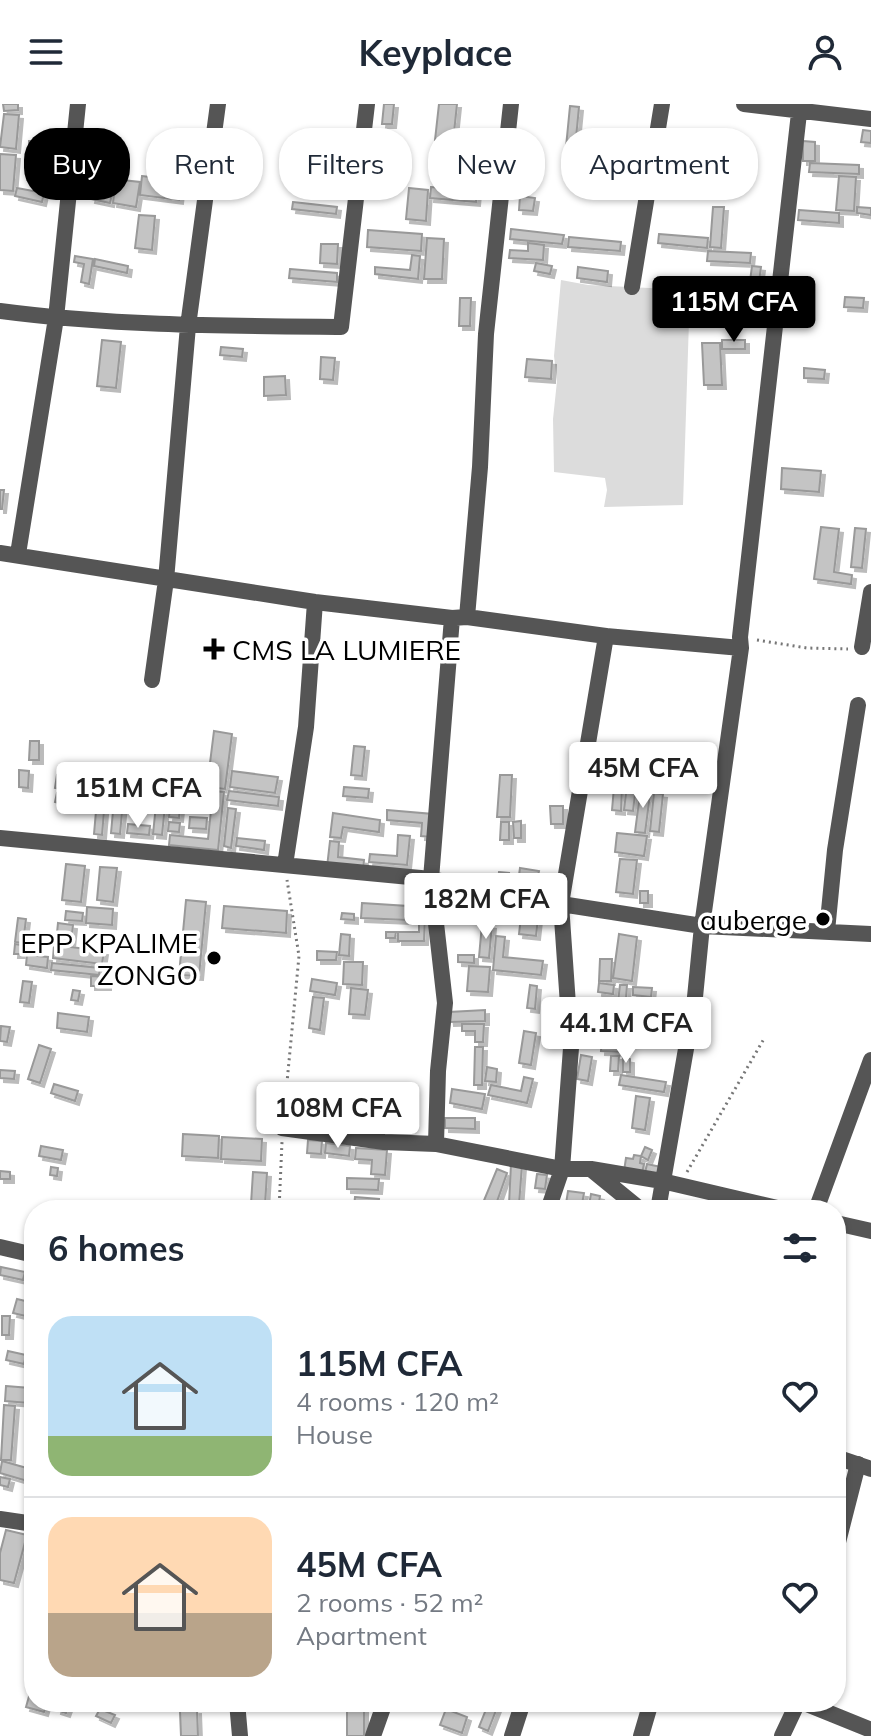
<!DOCTYPE html>
<meta charset="utf-8">
<style>
body{margin:0;font-family:Mulish,sans-serif;background:#f6f6f7;color:#1f2937;height:100vh;display:flex;flex-direction:column;font-size:30px;white-space:nowrap}
*{box-sizing:border-box;margin:0}
p{font-size:26px;color:#747a83}
.icon{flex:none;width:44px;height:44px;fill:none;stroke:currentColor;stroke-width:2;stroke-linecap:round;stroke-linejoin:round}
.map{position:relative;flex:1;overflow:hidden}
.drawer{position:absolute;left:24px;top:1096px;width:822px;height:512px;display:flex;flex-direction:column;background:#fff;border-radius:32px;box-shadow:0 2px 6px #0004}
.drawer>*{flex:none}
.guide{position:absolute;left:24px;top:24px;width:824px;height:72px;display:flex;gap:16px}
.price{position:absolute;translate:-50% -68px;padding:0 18px;border-radius:8px;background:#fff;color:#222;font-size:26px;line-height:52px;filter:drop-shadow(0 2px 4px #0008)}
.price::after{content:'';position:absolute;left:50%;top:48px;width:24px;height:18px;margin-left:-12px;background:inherit;clip-path:polygon(0 0,100% 0,50% 100%)}
.price.current{background:#000;color:#fff}
ul{padding:0;list-style:none}
li{display:flex;align-items:center;gap:24px;height:200px;padding:0 24px}
li+li{border-top:2px solid #e0e1e3}
li span{display:grid;place-items:center;flex:none;width:224px;height:160px;border-radius:24px;color:#555}
li>.icon{margin-inline-start:auto}
span .icon{width:96px;height:96px;fill:#fffc;stroke-width:1}
li b{font-size:34px}
h2{display:flex;justify-content:space-between;align-items:center;height:96px;padding:0 24px;font-size:34px}
.chip{padding:0 28px;border-radius:32px;background:#fff;box-shadow:0 2px 6px #0004;font-size:28px;line-height:72px}
.chip.current{background:#000;color:#fff}
header{display:flex;justify-content:space-between;align-items:center;height:104px;padding:0 24px;background:#fff;font-size:36px;font-weight:700}
.map>svg:first-child{display:block}
</style>
<header><svg class="icon" aria-label="menu" viewBox="0 0 24 24"><path d="M4 6h16M4 12h16M4 18h16"/></svg>Keyplace<svg class="icon" aria-label="person" viewBox="0 0 24 24"><circle cx="12" cy="8" r="4"/><path d="M4 21q1-7 8-7t8 7"/></svg></header>
<div class="map">
<svg width="871" height="1632" viewBox="0 0 871 1632">
<defs>
<filter id="shadow"><feDropShadow dx="4" dy="4" stdDeviation="0" flood-color="#0004"/></filter>
</defs>
<rect width="100%" height="100%" fill="#fff"/>
<!-- green -->
<path fill="#dcdcdc" d="M561,176L588,181L690,186L683,401L604,403L607,386L605,374L554,368L553,315L557,277L554,252Z"/>
<!-- building -->
<path fill="#c4c4c4" stroke="#999" stroke-width="2" filter="url(#shadow)" d="M3,0H18V6L4,7Z
M384,0H394L392,20H382Z
M439,0H457L453,38L435,36Z
M570,2L579,3L575,44L566,43Z
M4,10L19,11L16,45L0,43Z
M863,26L871,27V39L861,38Z
M29,37H48V46H29Z
M803,37L815,38V57H803Z
M520,43L536,44L534,61L519,60Z
M566,48L575,49L574,68L564,67Z
M0,50L16,51L13,87L0,86Z
M810,59L859,61V70L809,68Z
M296,64L348,75L346,85L294,74Z
M142,72L181,77L179,96L140,91Z
M839,72L856,73L854,107L836,106Z
M122,76L140,78L136,103L113,99L115,83L121,84Z
M431,83L477,87L476,98L430,94Z
M17,84L44,89L42,98L15,92Z
M409,84L428,86L426,117L406,115Z
M93,86L112,90L110,99L91,95Z
M520,92L535,94L533,107L519,106Z
M293,98L337,103L336,110L292,105Z
M713,103H724L721,144L710,143Z
M857,103L871,104V111L857,109Z
M799,106L839,109V119L798,116Z
M139,111L155,112L152,146L135,144Z
M511,125L564,131L562,140L510,135Z
M368,126L422,130L421,147L367,143Z
M659,130L708,134L707,144L658,139Z
M569,133L621,138L620,147L568,143Z
M427,134L444,135L442,175H424Z
M528,139L544,141L543,156L509,154L510,146L528,147Z
M321,140H338L337,160L320,159Z
M708,147L751,149L750,159L707,157Z
M412,151L420,152L418,175L375,170V163L410,166Z
M75,152L93,155L89,180L81,178L84,160L74,158Z
M95,155L128,162L127,169L94,162Z
M536,159L552,162L550,170L534,167Z
M752,162L761,163L759,178L750,177Z
M578,163L608,167L607,178L577,174Z
M290,165L337,169V178L289,174Z
M845,193L864,194L863,204L844,203Z
M460,194H471L470,222H459Z
M102,236L121,238L116,284L97,282Z
M722,236H745V245H722Z
M702,239H720L722,281H704Z
M221,243L243,245L242,253L220,251Z
M321,253L335,254L333,276L320,275Z
M527,255L552,257L551,275L525,273Z
M804,264L825,266L824,275L804,274Z
M285,272L286,291L264,292V273Z
M782,364L821,367L819,388L781,385Z
M0,386H4L2,405H0Z
M821,423L839,425L834,468L852,471L851,480L814,475Z
M855,424L866,425L862,464L851,463Z
M214,627L232,630L225,685L184,680L185,673L208,675Z
M30,637H39V656H29Z
M354,642L365,643L362,672L351,671Z
M19,666L29,667L28,684L19,683Z
M232,667L278,673L275,689L230,683Z
M57,671L69,673L67,686L55,684Z
M500,671H512L510,713H497Z
M75,672L90,674L88,688L73,686Z
M99,673L125,676L120,730L111,729L115,685L106,684L102,731L94,730Z
M132,678L167,682L162,731L153,730L157,691L131,689Z
M627,681L636,682L633,707L624,706Z
M641,682L651,683L645,729L635,728Z
M172,683L224,688L218,746L169,741L170,731L208,735L212,697L181,694L179,714L169,713Z
M344,683L369,685L368,694L343,692Z
M614,683L622,684L621,707L612,706Z
M229,687L279,693L278,702L227,696Z
M57,689L66,691L64,700L55,698Z
M654,689L663,690L659,728L650,727Z
M550,702H563V720H551Z
M228,704L236,705L231,744L224,742Z
M387,706L433,710L431,733L421,732L422,719L387,716Z
M333,709L380,716L379,728L343,723L341,734L330,733Z
M190,713L207,714L206,725L189,724Z
M521,717V734H514L513,718Z
M169,718L180,719L179,728L168,727Z
M501,718H509V736H500Z
M128,720L150,722L149,731L127,729Z
M617,729L647,732L644,752L615,748Z
M398,731L410,732L407,761L369,758L370,750L397,752Z
M237,734L265,737L264,746L236,742Z
M330,737L339,738L338,753L364,756L363,767L327,763Z
M620,755L637,756L633,790L616,788Z
M66,760L85,762L81,798L62,796Z
M100,763L117,764L113,798L97,796Z
M520,764L539,767L536,781L518,778Z
M499,768L509,769L508,778L498,777Z
M640,787H648V799H640Z
M186,796L206,798L199,872L179,871Z
M362,799L408,802L407,816L361,814Z
M224,802L287,807L286,829L222,824Z
M87,803L113,805L112,821L86,819Z
M66,807L83,809L82,817L65,816Z
M342,809L354,810V816L341,815Z
M521,812L538,814L536,832L519,830Z
M419,813H425L424,837H398V828H419Z
M18,814L26,815L23,839L15,838Z
M58,819L73,821L71,840L56,839Z
M482,820L492,821L489,854L479,853Z
M386,828H396L395,834H386Z
M341,830L350,831L349,852L339,851Z
M619,830L637,833L632,877L613,874Z
M496,832L505,833L503,853L543,857L541,871L493,866Z
M15,840L21,841V850H14Z
M54,841L104,847L102,860L53,854Z
M317,847L337,848L336,856H317Z
M27,851L48,853L47,864L26,861Z
M458,851H474V859L458,858Z
M600,855H612L611,877H599Z
M344,858H363L362,881L343,880Z
M52,859L100,864L99,871L51,866Z
M469,862L490,863L488,888L467,887Z
M91,872L107,873V882H91Z
M312,875L337,879L335,891L310,887Z
M23,877L32,878L29,899L20,898Z
M599,879L614,881L613,890L598,888Z
M530,881L537,882L535,905L527,904Z
M620,881H627L625,907L617,906Z
M633,883L652,884L651,893L633,891Z
M351,884L368,886L365,911L349,910Z
M73,886L80,887L78,897L71,896Z
M313,893L324,894L320,926L309,924Z
M485,906V917L450,918L449,908Z
M58,909L89,913L87,928L57,924Z
M603,909L624,911L622,948L601,947Z
M462,920H484L483,938H475V927H462Z
M1,922L10,923L7,938L0,937Z
M524,927L536,929L531,961L519,959Z
M39,941L51,945L40,979L28,975Z
M475,943H483L482,981H474Z
M581,951L592,953L588,977L577,975Z
M611,952H619L618,967H610Z
M623,954L630,955V968H623Z
M487,963L497,965L496,978L485,977Z
M0,966L15,967L14,975L0,974Z
M621,971L666,978L664,988L619,981Z
M524,973L533,975L527,999L488,991L491,981L521,987Z
M54,980L78,987L75,997L51,989Z
M452,985L485,990L482,1005L450,999Z
M636,992L650,994L645,1026L632,1024Z
M445,1014H475V1025L445,1024Z
M183,1030L219,1032L218,1054L182,1052Z
M222,1033L262,1035L261,1057L221,1055Z
M308,1036L322,1037L321,1050L307,1049Z
M326,1039L350,1042L349,1052L325,1049Z
M41,1042L63,1046L61,1056L39,1052Z
M645,1043L652,1046L648,1056L641,1052Z
M356,1044L387,1046L385,1071L371,1070L372,1056L355,1055Z
M634,1051L641,1052L640,1059L644,1060L642,1069L624,1067L626,1054L633,1055Z
M511,1060L522,1061L519,1101L509,1100Z
M647,1060L661,1063L659,1072L645,1069Z
M51,1063L58,1064L57,1072L50,1071Z
M497,1065L507,1069L494,1106H480Z
M0,1067L10,1068V1075H0Z
M253,1068L267,1069L265,1101L251,1100Z
M537,1070L547,1071L545,1085L535,1084Z
M347,1074L379,1075L378,1086L347,1085Z
M568,1087L584,1089L581,1106H565Z
M591,1090L600,1092L598,1106H588Z
M355,1093L379,1095L378,1106L354,1103Z
M1,1163L25,1168L23,1176L0,1171Z
M17,1195L34,1199V1214L13,1209Z
M2,1212H10L9,1231H2Z
M8,1247L26,1251L24,1260L6,1256Z
M6,1282L30,1284L29,1299L5,1297Z
M4,1301L15,1302L11,1356H1Z
M2,1357L34,1366V1379L0,1369Z
M0,1373L10,1375L8,1383L0,1381Z
M6,1426L27,1431L14,1479L0,1476V1449Z
M33,1578L34,1598H47L44,1608L26,1603Z
M59,1598H70L66,1609L57,1606Z
M489,1598L498,1601L488,1627L479,1623Z
M347,1601H364V1632H347Z
M100,1605L115,1611L111,1619L96,1612Z
M446,1605L467,1613L462,1629L440,1621Z
M197,1606L198,1632H181L180,1607Z"/>
<g fill="none" stroke-linecap="round" stroke-linejoin="round">
<!-- path -->
<path stroke="#777" stroke-width="3" stroke-dasharray="2 4" stroke-linecap="butt" d="M757,536L807,544L848,545
M284,1010L299,852L287,776
M687,1068L765,933
M279,1106L282,1038"/>
<!-- minor -->
<path stroke="#555" stroke-width="16" d="M744,0L871,15
M632,183L662,0
M0,207C113,222 227,222 341,223L367,0
M0,449L315,498L452,514L467,513L606,532L741,544
M18,450L56,214L78,0
M467,513L480,363L486,230L511,0
M862,543L871,488
M152,576L166,476L188,222L218,0
M0,734L431,775L561,800L702,822L871,830
M285,761L306,623L315,498
M827,827L835,746L858,601
M282,1024L384,1038L436,1040L562,1065H591L662,1077L786,1106
M436,1040L438,967L445,899L431,775L452,514
M592,1066L641,1106
M548,1106L562,1065L571,944L561,800L606,532
M658,1106L695,893L702,822L741,544L740,533L800,0
M816,1106L871,956
M836,1119L871,1127
M0,1415L34,1420
M836,1446L858,1360
M237,1598L240,1632
M802,1598L871,1626
M373,1632L385,1598
M512,1632L523,1598
M641,1632L651,1598
M782,1632L798,1598"/>
<!-- tertiary -->
<path stroke="#555" stroke-width="16" d="M0,1143L34,1151
M836,1353L871,1365"/>
</g>
<!-- markers -->
<g fill="#000" stroke="#fff" stroke-width="3">
<path d="M210 533h8v8h8v8h-8v8h-8v-8h-8v-8h8z"/>
<circle cx="823" cy="815" r="8"/>
<circle cx="214" cy="854" r="8"/>
</g>
<g text-anchor="middle" dominant-baseline="central" stroke-width="7" stroke-linejoin="round" paint-order="stroke">
<!-- poi labels -->
<g font-size="28" fill="#000" stroke="#fff" text-anchor="end">
<text x="232" y="545" text-anchor="start">CMS LA LUMIERE</text>
<text x="807" y="815">auberge</text>
<text x="198" y="838">EPP KPALIME<tspan x="198" dy="32">ZONGO</tspan></text>
</g>
</g>
</svg>
<b class="price current" style="left:734px;top:240px">115M CFA</b>
<b class="price" style="left:643px;top:706px">45M CFA</b>
<b class="price" style="left:138px;top:726px">151M CFA</b>
<b class="price" style="left:486px;top:837px">182M CFA</b>
<b class="price" style="left:626px;top:961px">44.1M CFA</b>
<b class="price" style="left:338px;top:1046px">108M CFA</b>
<div class="guide">
<a class="chip current">Buy</a>
<a class="chip">Rent</a>
<a class="chip">Filters</a>
<a class="chip">New</a>
<a class="chip">Apartment</a>
</div>
<section class="drawer">
<h2>6 homes<svg class="icon" aria-label="filters" viewBox="0 0 24 24"><path d="M4 7h16M4 17h16"/><circle cx="9" cy="7" r="2"/><circle cx="15" cy="17" r="2"/></svg></h2>
<ul>
<li><span style="background:linear-gradient(#bfe0f5 75%,#8fb573 0)"><svg class="icon" aria-label="home" viewBox="0 0 24 24"><path d="M3 11l9-7 9 7M6 9v11h12V9"/></svg></span><div><b>115M CFA</b><p>4 rooms · 120 m²</p><p>House</p></div><svg class="icon" aria-label="heart" viewBox="0 0 24 24"><path d="M12 20l-8-8c-3-5 5-10 8-4 3-6 11-1 8 4z"/></svg></li>
<li><span style="background:linear-gradient(#ffd9b3 60%,#b9a48a 0)"><svg class="icon" aria-label="home" viewBox="0 0 24 24"><path d="M3 11l9-7 9 7M6 9v11h12V9"/></svg></span><div><b>45M CFA</b><p>2 rooms · 52 m²</p><p>Apartment</p></div><svg class="icon" aria-label="heart" viewBox="0 0 24 24"><path d="M12 20l-8-8c-3-5 5-10 8-4 3-6 11-1 8 4z"/></svg></li>
</ul>
</section>
</div>
